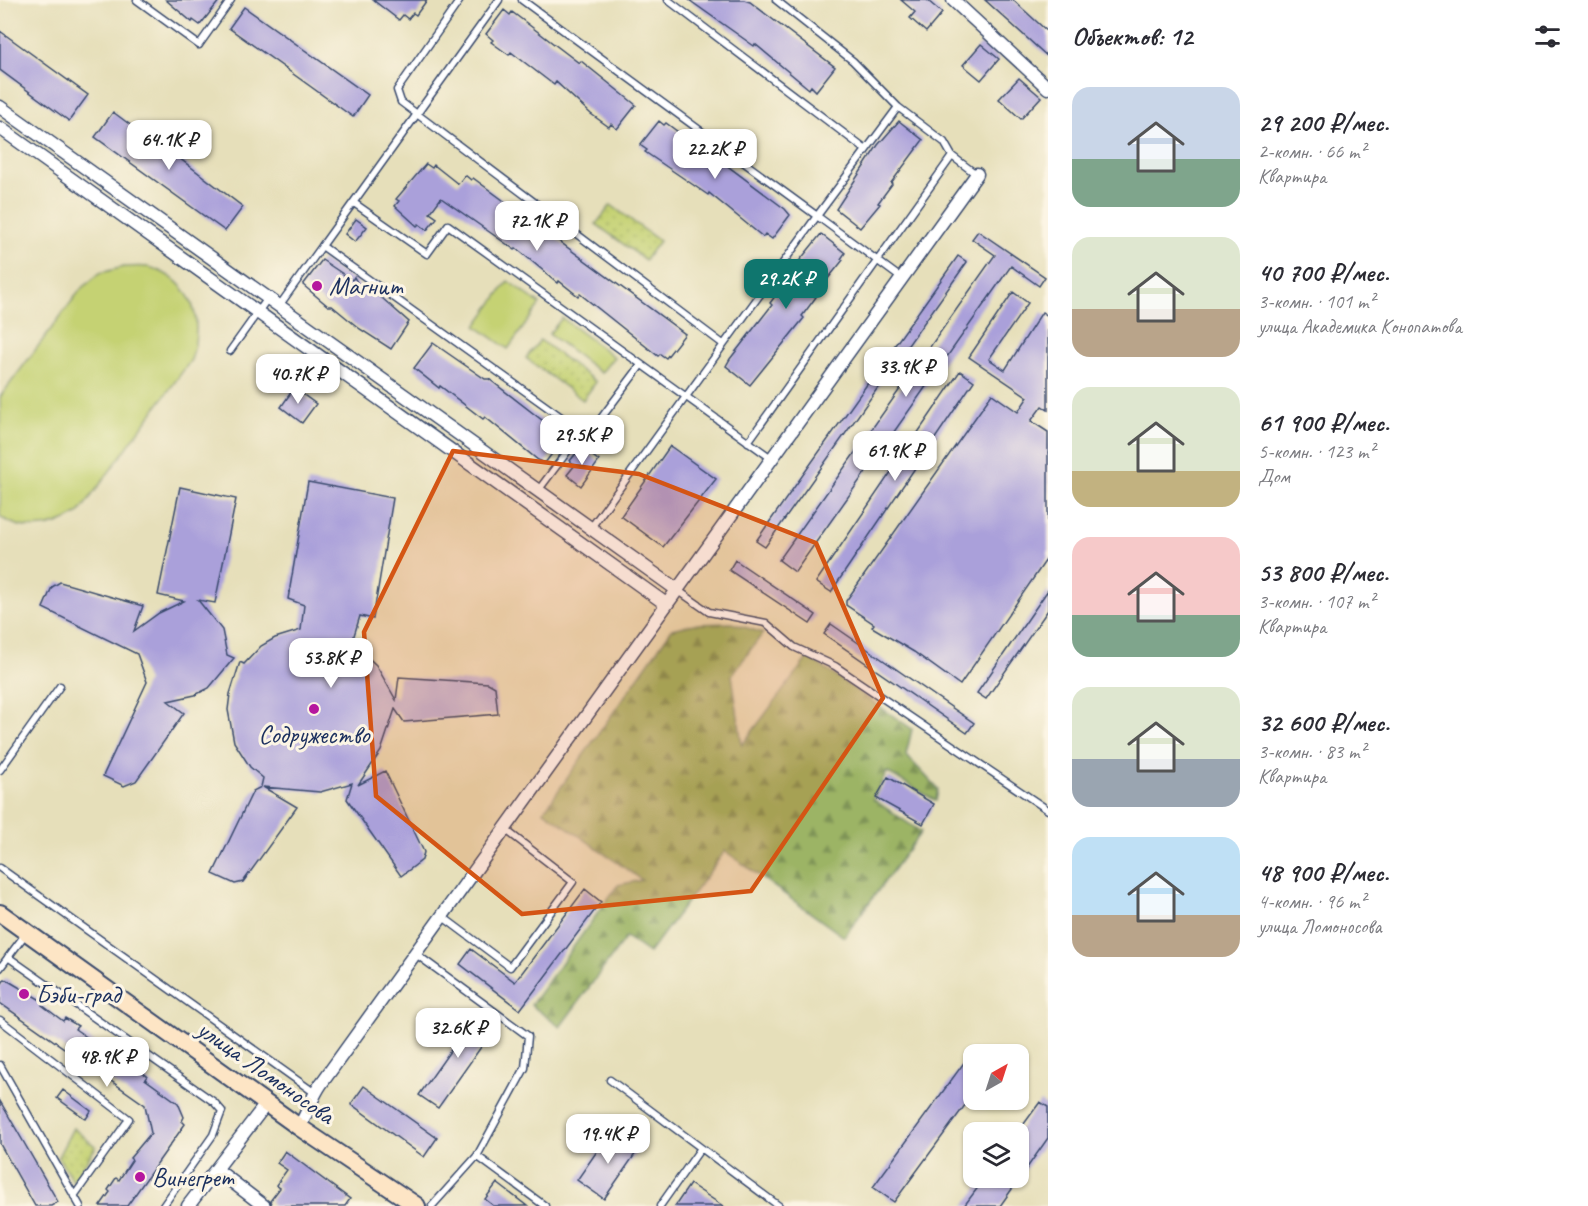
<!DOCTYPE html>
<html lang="ru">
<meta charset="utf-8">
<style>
body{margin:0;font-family:Caveat,sans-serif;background:#f2f2f3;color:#2b2b33;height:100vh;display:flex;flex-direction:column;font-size:22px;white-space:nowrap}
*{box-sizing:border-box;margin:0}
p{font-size:20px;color:#7c7c81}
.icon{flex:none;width:33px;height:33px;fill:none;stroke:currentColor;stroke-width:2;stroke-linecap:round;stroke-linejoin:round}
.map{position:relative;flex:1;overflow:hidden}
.drawer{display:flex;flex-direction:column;background:#fff;width:540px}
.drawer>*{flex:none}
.needle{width:39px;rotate:39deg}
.tools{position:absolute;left:963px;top:1044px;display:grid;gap:12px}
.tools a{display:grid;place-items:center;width:66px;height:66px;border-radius:12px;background:#fff;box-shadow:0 2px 4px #0004;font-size:30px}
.price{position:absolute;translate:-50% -51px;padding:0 14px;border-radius:12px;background:#fff;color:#222;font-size:20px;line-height:39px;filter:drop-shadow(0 2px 3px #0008)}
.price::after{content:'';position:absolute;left:50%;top:36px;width:18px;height:14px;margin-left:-9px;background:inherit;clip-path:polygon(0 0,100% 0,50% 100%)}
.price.selected{background:#0f766e;color:#fff}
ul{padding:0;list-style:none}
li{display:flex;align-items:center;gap:18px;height:150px;padding:0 24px}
li span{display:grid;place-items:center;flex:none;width:168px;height:120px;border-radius:18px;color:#555}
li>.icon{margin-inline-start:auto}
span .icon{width:72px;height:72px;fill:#fffc;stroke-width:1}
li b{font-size:26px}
h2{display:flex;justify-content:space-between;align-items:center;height:72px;padding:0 24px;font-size:26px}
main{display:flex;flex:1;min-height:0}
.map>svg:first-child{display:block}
</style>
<main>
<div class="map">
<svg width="1048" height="1206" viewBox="0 0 1048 1206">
<defs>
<pattern id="grass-dots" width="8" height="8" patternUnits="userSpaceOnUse" patternTransform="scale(1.5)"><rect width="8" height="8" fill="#c5d273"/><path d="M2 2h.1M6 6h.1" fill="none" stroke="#a9b566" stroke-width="1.8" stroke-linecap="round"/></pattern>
<pattern id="forest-firs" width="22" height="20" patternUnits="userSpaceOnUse" patternTransform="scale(1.5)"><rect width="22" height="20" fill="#9cb465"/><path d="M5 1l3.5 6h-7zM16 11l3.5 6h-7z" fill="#7e9356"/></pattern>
</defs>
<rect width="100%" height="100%" fill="#fcf5e5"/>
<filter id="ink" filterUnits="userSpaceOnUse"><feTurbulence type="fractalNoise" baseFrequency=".0167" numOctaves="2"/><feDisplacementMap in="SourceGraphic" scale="12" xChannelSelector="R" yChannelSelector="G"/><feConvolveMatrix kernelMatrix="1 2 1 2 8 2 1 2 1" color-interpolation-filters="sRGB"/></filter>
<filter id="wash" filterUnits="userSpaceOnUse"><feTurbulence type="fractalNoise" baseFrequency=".008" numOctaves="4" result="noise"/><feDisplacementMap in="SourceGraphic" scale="24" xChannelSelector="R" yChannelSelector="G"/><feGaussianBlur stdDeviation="1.35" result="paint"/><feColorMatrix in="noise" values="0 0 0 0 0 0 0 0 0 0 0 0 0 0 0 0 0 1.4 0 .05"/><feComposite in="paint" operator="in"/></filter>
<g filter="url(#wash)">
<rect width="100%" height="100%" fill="#e6dfba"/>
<!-- grass -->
<path fill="url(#grass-dots)" stroke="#708068" stroke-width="1.5" d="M611,205L659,241L645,260L596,224Z
M540,340L596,382L583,400L526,358Z
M73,1128L96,1147L73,1181L58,1157Z"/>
<!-- forest -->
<path fill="url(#forest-firs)" stroke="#5c7262" stroke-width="1.5" d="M732,623L763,633L732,675L742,745L808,657L912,729L906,755L938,789L936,801L887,772L873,799L921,832L844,937L725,851L649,953L626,937L560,1027L531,1005L618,885L642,880L544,811L672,629L694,624Z"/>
<!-- pitch -->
<path fill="#c5d273" stroke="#708068" stroke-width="1.5" d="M124,267C133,267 144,265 152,268C195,283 203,320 191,360L79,513C54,529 26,534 0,517V397L81,289L100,273Z
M508,281L540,304L508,349L476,326Z
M562,318L614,357L601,373L549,334Z"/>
<g id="blocks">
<!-- building -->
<path fill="#aaa0da" d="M166,0H220L200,25L193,20L192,22Z
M373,0H427L416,15L413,13L408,19L403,15L399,20Z
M689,0H744L750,2L835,67L816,91L811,86L809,89L755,44L754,46Z
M901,0H927L942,13L926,32L910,18L915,12Z
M985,0H1013L1048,32V57Z
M244,7L368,95L353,117L229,28Z
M504,10L510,15L512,12L579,63L581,61L636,105L617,129L611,124L609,127L591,114L556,82L554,85L511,52L509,55L491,42L493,40L486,34Z
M0,31L88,95L69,121L0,70Z
M981,44L999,59L981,80L963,65Z
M1019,78L1041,97L1021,119L999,99Z
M113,112L156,144L158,142L243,207L225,231L95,137Z
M659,121L664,125L666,123L709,155L710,153L785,209L790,215L772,239L765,234L763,237L709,193L708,195L645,152L647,150L640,145Z
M899,121L923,140L891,183L892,184L878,203L880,204L860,228L836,209L878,145Z
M426,164L432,168L434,165L458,184L465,175L471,180L473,178L685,334L666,358L660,354L658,356L580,294L578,296L559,281L558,283L516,248L515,250L441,198L430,213L437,218L427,230L419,224L417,226L395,206L399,201L396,199Z
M356,219L367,227L355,242L345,234Z
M978,231L1045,277L1039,286L1011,266L795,572L779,560L995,255L972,239Z
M821,234L845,253L841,259L843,260L814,296L816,297L802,316L804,318L750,385L726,366L730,359L772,305L770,303L794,271L792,270Z
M958,256L967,262L765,547L756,541Z
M322,260L352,280L354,277L359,286L382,298L409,322L391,349L360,329L332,306H328L303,285Z
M1013,292L1028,303L989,359L1005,370L1042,312L1048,316V410L1042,406L1031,421L1048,432V557L960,685L914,652L872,627L874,624L846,605V601L992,394L1018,412L1028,397L969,357Z
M433,343L485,379H489L556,431L563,439L545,463L538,460L485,417L483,419L440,386L439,388L414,368Z
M960,371L974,381L831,592L816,582Z
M294,388L316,404L302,423L281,407Z
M670,446L716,479L663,547L621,516Z
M581,447L599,461L581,486L567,475L575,465L570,461Z
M308,482L393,498L373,619L360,616L352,642L376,665L396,700L399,677L488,683L495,687L498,714L404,722L395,709L381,751L358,785L385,771L424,852L422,860L401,876L347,799L352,783L320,792L263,787L297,807L243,882L235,884L213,874L253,791L261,787L263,778L250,767L234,742L228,710L230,694L240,662L244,664L261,646L275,638L301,630L304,605L288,599Z
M180,487L236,499L215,603L198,600L222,630L227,655L234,658L209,688L195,695L168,701L184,713L136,781L124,786L103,776L147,682L137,654L43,608L52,587L60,582L143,606L134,631L159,613L184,601L158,595Z
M735,560L816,615L810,624L729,570Z
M1048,590V610L986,699L977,693Z
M831,624L974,723L967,733L824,634Z
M888,777L934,804L923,824L876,798Z
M585,889L601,902L520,1010L460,964L471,949L515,982Z
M5,979L44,1002L42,1005L63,1021L65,1018L78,1026L75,1029L98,1045L100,1042L112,1051L110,1054L133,1070L135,1067L147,1076L145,1079L178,1103L184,1117L182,1121L185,1124L127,1206H100L110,1192L108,1190L116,1178L119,1180L132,1160L130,1158L151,1133L145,1105L0,1003V986Z
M479,1010L498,1023L438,1108L419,1095Z
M974,1049V1093L894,1202L873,1187Z
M364,1086L437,1138L424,1157L351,1104Z
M63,1090L91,1111L86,1119L57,1098Z
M0,1101L58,1202L51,1206H35L0,1144Z
M1040,1102L1048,1107V1138L1000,1206H964L985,1178H1018V1132Z
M611,1131L638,1150L604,1199L577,1180Z
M285,1151L350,1199L345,1206H272L270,1201L280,1188L276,1185L287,1170L277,1163Z
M497,1183L527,1206H494L485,1199Z
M690,1184L723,1206H675Z"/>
</g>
</g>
<g filter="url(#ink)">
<use href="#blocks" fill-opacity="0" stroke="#39496c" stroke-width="1.5"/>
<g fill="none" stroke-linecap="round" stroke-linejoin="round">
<!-- service casing -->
<g stroke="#39496c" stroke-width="9">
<path id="service" d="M137,0L199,45L231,0
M460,0L397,90L401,102L723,344
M522,0L817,216L898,107L944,142L952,156
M668,0L866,150
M776,0L853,61L898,107
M354,203L427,254L448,225L771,458
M322,246L499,0
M279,306L322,246L582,432
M230,351L268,298
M748,442L952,156L976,174
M537,492L582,432L593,429L641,365
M590,529L817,216L901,278
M676,589L709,612L766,623L794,647L835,666L1048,810
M0,770L60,686
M0,868L315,1093
M443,917L510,967L573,882L506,830
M416,954L528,1036L525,1068L477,1156L432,1206
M8,957L214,1102L222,1111L213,1135L163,1206
M0,968L27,932
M0,1020L129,1119L74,1196
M0,1065L80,1206
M610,1080L779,1206
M477,1156L545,1206
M660,1206L701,1148"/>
</g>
<!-- minor casing -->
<g stroke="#39496c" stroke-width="15">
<path id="minor" d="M953,0L1048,88
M0,107L676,589
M0,128L666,604
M299,1127C308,1113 311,1098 321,1084L977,174
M217,1170L264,1206
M188,1206L266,1104"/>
</g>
<!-- secondary casing -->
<g stroke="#39496c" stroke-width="20">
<path id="secondary" d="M0,913L299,1127L417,1206"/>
</g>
<!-- service -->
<use href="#service" stroke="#fff" stroke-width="6"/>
<!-- minor -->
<use href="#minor" stroke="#fff" stroke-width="12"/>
<!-- secondary -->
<use href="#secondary" stroke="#fde5c5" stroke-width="16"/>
</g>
</g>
<!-- marked area -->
<path fill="#d45514" fill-opacity="0.2" stroke="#d45514" stroke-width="4.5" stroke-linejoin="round" d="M453,451L639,474L816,543L883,698L751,891L522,914L376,796L364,632Z"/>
<!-- markers -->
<g fill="#b5179e" stroke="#fcf5e5" stroke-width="2">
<circle cx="317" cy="286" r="6"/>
<circle cx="314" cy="709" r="6"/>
<circle cx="24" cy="994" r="6"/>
<circle cx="140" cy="1177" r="6"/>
</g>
<g text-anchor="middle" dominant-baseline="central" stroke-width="6" stroke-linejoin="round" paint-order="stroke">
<!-- poi labels -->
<g font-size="26" fill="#1b2f5e" stroke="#fcf5e5" text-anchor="start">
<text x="329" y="286">Магнит</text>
<text x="314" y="734" text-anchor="middle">Содружество</text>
<text x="36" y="994">Бэби-град</text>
<text x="152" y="1177">Винегрет</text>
</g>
<!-- street labels -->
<g font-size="26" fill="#1b2f5e" stroke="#fcf5e5">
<text transform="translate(266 1072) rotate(35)">улица Ломоносова</text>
</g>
</g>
</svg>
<div class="tools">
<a><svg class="needle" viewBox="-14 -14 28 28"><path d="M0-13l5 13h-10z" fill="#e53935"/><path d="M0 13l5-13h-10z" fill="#7c7c81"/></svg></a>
<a><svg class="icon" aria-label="layers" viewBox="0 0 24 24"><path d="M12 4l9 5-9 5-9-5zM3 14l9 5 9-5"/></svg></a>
</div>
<b class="price" style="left:169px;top:171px">64.1K ₽</b>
<b class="price" style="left:715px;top:180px">22.2K ₽</b>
<b class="price" style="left:537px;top:252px">72.1K ₽</b>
<b class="price selected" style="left:786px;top:310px">29.2K ₽</b>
<b class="price" style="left:906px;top:398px">33.9K ₽</b>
<b class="price" style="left:298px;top:405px">40.7K ₽</b>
<b class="price" style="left:582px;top:466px">29.5K ₽</b>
<b class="price" style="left:895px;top:482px">61.9K ₽</b>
<b class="price" style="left:331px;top:689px">53.8K ₽</b>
<b class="price" style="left:458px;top:1059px">32.6K ₽</b>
<b class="price" style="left:107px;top:1088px">48.9K ₽</b>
<b class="price" style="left:608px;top:1165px">19.4K ₽</b>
</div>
<section class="drawer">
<h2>Объектов: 12<svg class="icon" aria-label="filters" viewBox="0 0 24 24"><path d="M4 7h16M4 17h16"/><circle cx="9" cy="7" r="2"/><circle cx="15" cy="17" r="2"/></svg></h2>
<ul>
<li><span style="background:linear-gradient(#c9d6e8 60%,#7fa58c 0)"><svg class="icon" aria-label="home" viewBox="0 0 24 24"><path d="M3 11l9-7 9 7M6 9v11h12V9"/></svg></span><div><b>29 200 ₽/мес.</b><p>2-комн. · 66 m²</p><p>Квартира</p></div></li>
<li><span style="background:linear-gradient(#dfe7d0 60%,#b9a48a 0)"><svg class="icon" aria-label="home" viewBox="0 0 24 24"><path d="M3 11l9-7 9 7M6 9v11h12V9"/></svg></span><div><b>40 700 ₽/мес.</b><p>3-комн. · 101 m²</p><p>улица Академика Конопатова</p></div></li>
<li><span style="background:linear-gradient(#dfe7d0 70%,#c2b280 0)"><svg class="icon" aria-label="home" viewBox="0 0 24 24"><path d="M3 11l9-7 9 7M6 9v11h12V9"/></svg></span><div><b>61 900 ₽/мес.</b><p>5-комн. · 123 m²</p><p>Дом</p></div></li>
<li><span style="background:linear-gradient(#f6c9c9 65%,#7fa58c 0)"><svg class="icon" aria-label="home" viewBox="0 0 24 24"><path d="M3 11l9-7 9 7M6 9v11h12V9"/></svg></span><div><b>53 800 ₽/мес.</b><p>3-комн. · 107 m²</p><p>Квартира</p></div></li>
<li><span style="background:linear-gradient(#dfe7d0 60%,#9aa5b1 0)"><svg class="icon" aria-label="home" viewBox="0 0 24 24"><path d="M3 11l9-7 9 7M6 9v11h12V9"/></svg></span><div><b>32 600 ₽/мес.</b><p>3-комн. · 83 m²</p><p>Квартира</p></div></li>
<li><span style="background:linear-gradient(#bfe0f5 65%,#b9a48a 0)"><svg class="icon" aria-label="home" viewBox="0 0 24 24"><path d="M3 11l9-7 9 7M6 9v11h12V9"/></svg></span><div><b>48 900 ₽/мес.</b><p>4-комн. · 96 m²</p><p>улица Ломоносова</p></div></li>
</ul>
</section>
</main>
